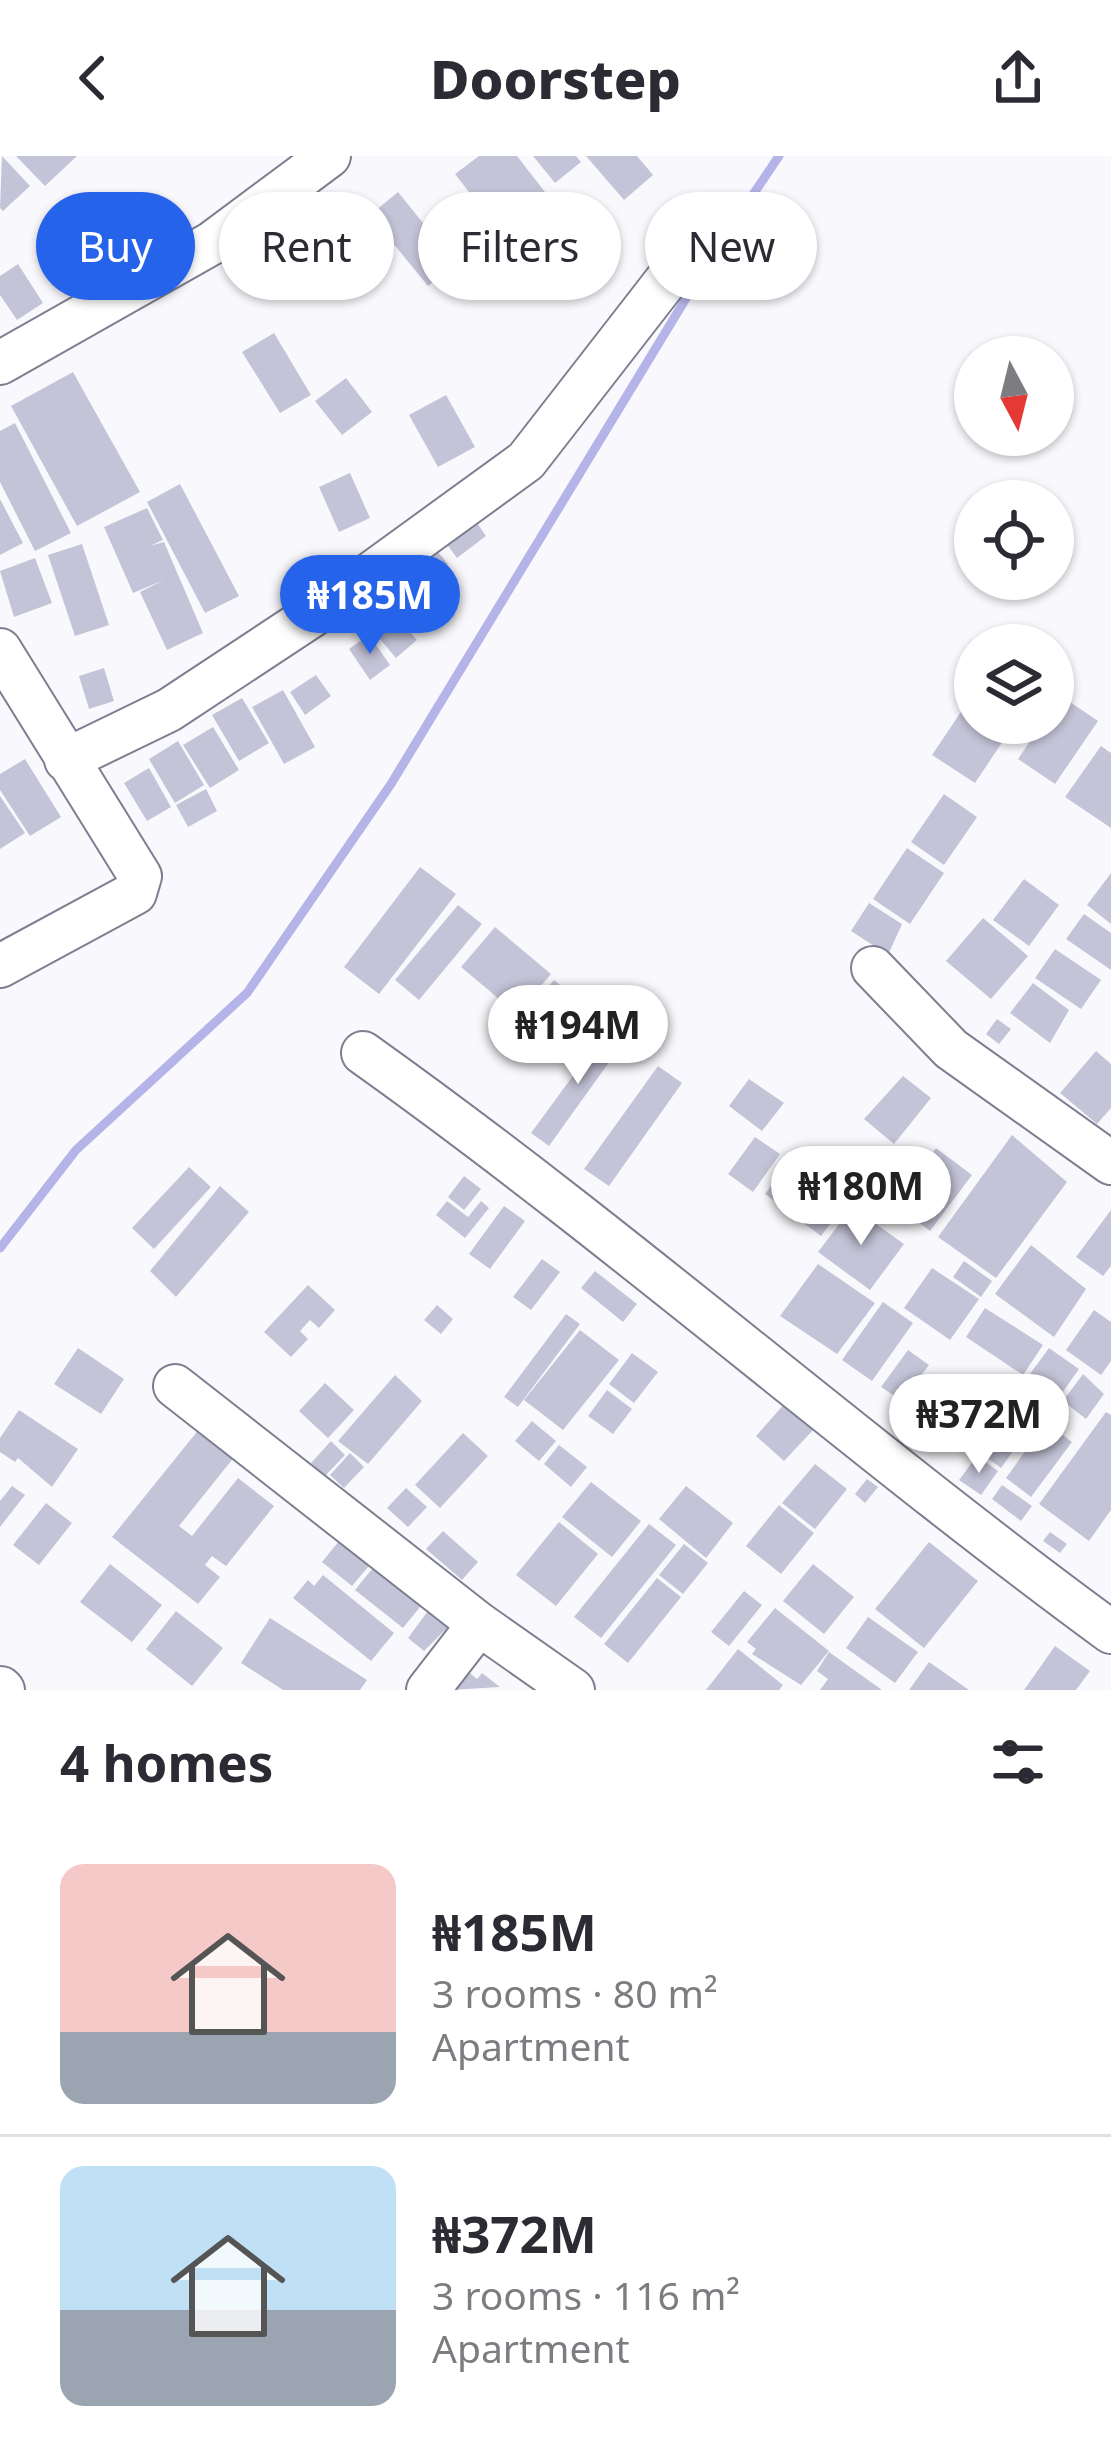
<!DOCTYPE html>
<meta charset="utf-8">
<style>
body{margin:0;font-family:"Noto Sans",sans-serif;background:#f7f7f7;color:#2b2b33;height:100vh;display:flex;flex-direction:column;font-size:45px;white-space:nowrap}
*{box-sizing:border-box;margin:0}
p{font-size:39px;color:#7c7c81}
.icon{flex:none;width:66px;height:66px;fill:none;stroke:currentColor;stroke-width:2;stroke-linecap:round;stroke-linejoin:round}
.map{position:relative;height:1534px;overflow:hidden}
.details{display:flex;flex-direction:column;background:#fff;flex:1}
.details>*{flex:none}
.hud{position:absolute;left:36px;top:36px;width:1041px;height:108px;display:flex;gap:24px}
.needle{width:78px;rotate:173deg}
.fabs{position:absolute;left:954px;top:180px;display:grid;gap:24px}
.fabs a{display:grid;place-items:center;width:120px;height:120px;border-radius:50%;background:#fff;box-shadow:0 3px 9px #0004;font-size:60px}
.price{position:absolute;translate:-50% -102px;padding:0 27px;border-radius:42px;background:#fff;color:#222;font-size:39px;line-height:78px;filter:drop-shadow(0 3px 6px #0008)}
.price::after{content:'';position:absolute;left:50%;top:72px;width:36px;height:27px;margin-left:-18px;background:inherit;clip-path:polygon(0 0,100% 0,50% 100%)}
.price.current{background:#2563eb;color:#fff}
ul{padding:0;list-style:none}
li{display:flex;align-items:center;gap:36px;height:300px;padding:0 60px}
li+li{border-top:3px solid #e1e1e2}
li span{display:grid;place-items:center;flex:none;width:336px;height:240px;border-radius:24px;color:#555}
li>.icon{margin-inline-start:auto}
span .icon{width:144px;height:144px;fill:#fffc;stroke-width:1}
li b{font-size:51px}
h2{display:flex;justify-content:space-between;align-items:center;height:144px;padding:0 60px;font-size:51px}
.pill{padding:0 42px;border-radius:54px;background:#fff;box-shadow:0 3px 9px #0004;font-size:42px;line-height:108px}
.pill.current{background:#2563eb;color:#fff}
header{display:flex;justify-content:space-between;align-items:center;height:156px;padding:0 60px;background:#fff;font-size:54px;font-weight:800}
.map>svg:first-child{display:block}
</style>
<header><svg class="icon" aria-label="back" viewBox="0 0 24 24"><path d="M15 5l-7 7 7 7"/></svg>Doorstep<svg class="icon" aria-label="share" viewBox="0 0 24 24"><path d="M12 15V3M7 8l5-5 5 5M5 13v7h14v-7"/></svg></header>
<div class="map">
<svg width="1111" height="1534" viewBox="0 0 1111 1534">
<rect width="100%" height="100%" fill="#f9f9fd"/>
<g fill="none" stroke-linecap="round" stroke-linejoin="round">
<!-- stream -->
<path stroke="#b5b4e8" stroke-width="9" d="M0,1092L76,994L247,837L391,628L713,98L779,0"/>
</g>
<!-- building -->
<path fill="#c4c4d8" d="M2,0L30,30L3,55L0,52Z
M16,0H77L45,30Z
M479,0H517L545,36L497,72L455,18Z
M533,0H576L581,6L555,27Z
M586,0H637L653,19L624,44Z
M398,36L456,108L428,130L370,59Z
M18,108L43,147L17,164L0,139V120Z
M274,177L311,239L280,257L242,196Z
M73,216L140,336L77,370L11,250Z
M346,222L372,256L342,279L315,245Z
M446,239L475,291L438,311L409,259Z
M15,267L71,377L35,395L0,326V275Z
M350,317L370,362L339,376L319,331Z
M180,328L239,440L205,457L147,346Z
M0,343L23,387L0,399Z
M147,352L163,384L150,390L164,386L203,477L167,494L140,436L164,424L133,437L104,371Z
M471,358L486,380L457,402L441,380Z
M82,388L109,469L75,480L48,399Z
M433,390L448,408L431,422L416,404Z
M35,402L52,447L14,461L0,415Z
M394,458L417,484L396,502L373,475Z
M369,479L390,509L370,524L349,493Z
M104,512L114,545L89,553L79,520Z
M316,519L331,540L305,559L290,536Z
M283,534L315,591L284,608L252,551Z
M975,535V567H1015L975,627L932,599Z
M1061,540L1098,565L1055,628L1018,603L1042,567H1053V552Z
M242,542L269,587L239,605L212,559Z
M213,571L239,614L210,632L183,589Z
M178,585L204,629L175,647L149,603Z
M1101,590L1111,597V672L1065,641Z
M25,603L61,661L30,680L0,634V618Z
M149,612L171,651L147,665L124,627Z
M206,633L217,655L188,671L176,649Z
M944,638L977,661L944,709L911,686Z
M0,640L25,677L0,693Z
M907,692L944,717L910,768L873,743Z
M420,711L456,738L379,838L344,811Z
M1111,717V768L1087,749Z
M1024,723L1059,749L1029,790L993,764Z
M869,747L902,768L888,799L851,775Z
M458,749L482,768L419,844L395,824Z
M1084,758L1111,777V814L1066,783Z
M983,762L1028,800L991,843L946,805Z
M495,771L551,818L517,858L461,811Z
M1055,793L1101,824L1081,853L1035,822Z
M554,824L607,868L574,906L522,861Z
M1033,827L1069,854L1050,887L1010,857Z
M997,863L1011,873L999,888L986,878Z
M608,872L625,884L549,990L531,977Z
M1096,895L1111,908V952L1097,968L1060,937Z
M658,910L682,927L609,1030L584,1013Z
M903,920L931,942L894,988L864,963Z
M749,923L784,947L762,975L729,950Z
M1012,979L1067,1026L996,1122L938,1081Z
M755,981L780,998L753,1036L728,1018Z
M936,992L972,1019L930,1075L894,1047Z
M835,1001L866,1025L853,1043L821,1019Z
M791,1003L848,1045L821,1080L765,1038Z
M189,1011L211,1031L154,1093L132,1072Z
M464,1020L481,1033L464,1054L448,1041Z
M220,1030L249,1056L176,1141L150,1115Z
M447,1045L468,1061L481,1045L489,1052L465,1082L436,1059Z
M504,1050L525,1065L490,1113L469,1098Z
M852,1051L904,1088L870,1134L818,1096Z
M1111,1054V1110L1103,1120L1076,1101Z
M1031,1089L1086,1133L1054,1181L995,1138Z
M542,1103L560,1116L531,1154L513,1141Z
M964,1105L992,1125L981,1141L953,1121Z
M818,1108L875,1147L837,1198L780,1160Z
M932,1112L979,1143L950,1184L904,1152Z
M595,1115L637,1148L623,1166L581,1132Z
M308,1129L335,1154L319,1172L310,1164L300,1175L308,1183L291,1201L264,1176Z
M883,1146L913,1167L872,1225L842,1204Z
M437,1149L453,1163L441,1178L424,1164Z
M985,1152L1043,1189L1023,1219L966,1181Z
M1094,1154L1111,1166V1205L1101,1219L1066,1194Z
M566,1158L580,1168L518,1251L504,1241Z
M580,1174L619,1204L563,1274L524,1244Z
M78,1192L124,1223L101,1258L54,1228Z
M1049,1192L1079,1213L1060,1240L1030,1218Z
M908,1194L929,1209L902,1245L881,1231Z
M632,1197L658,1216L634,1247L609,1228Z
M1083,1218L1104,1238L1086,1263L1063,1245Z
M395,1219L422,1245L368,1308L338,1285Z
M1024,1220L1051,1242L1001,1312L971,1290Z
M325,1227L354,1254L328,1282L299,1255Z
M607,1234L632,1253L613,1278L588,1260Z
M786,1246L815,1272L784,1305L756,1280Z
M19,1254L78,1293L52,1331L18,1302L15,1306L0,1296V1282Z
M1106,1256L1111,1259V1354L1089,1385L1039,1348Z
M532,1265L556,1285L539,1305L515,1285Z
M1046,1266L1072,1286L1031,1341L1006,1322Z
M200,1272L235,1300L179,1370L192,1380L238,1322L274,1350L226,1410L212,1400L205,1409L220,1421L198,1448L112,1381Z
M463,1277L488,1300L440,1352L415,1329Z
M331,1285L345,1299L325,1320L311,1307Z
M559,1289L587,1311L571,1331L544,1308Z
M350,1297L364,1311L344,1332L330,1319Z
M977,1300L998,1315L981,1339L959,1324Z
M815,1308L847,1333L815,1373L782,1347Z
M867,1323L878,1331L865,1347L855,1338Z
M591,1326L641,1365L612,1401L562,1361Z
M1002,1329L1032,1350L1021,1365L992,1343Z
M12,1330L25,1339L0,1371V1345Z
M686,1330L733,1367L706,1402L659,1363Z
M406,1332L427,1351L408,1371L387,1352Z
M46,1347L72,1367L39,1409L13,1389Z
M779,1349L814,1377L781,1418L746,1390Z
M559,1366L598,1398L556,1450L516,1419Z
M649,1368L676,1389L601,1482L574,1461Z
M443,1375L478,1406L462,1424L426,1393Z
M1050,1376L1067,1388L1060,1397L1043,1385Z
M344,1379L374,1404L352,1430L322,1406Z
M929,1386L978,1425L924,1492L875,1453Z
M684,1388L708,1407L683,1438L659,1419Z
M377,1407L425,1445L403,1472L355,1434Z
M110,1408L162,1449L132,1486L80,1446Z
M813,1408L854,1441L824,1478L783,1445Z
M323,1419L394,1477L371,1505L293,1442L308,1424L314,1430Z
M657,1422L681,1441L628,1507L604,1488Z
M744,1435L762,1449L729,1490L711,1476Z
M433,1448L454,1465L424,1495L408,1482Z
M775,1452L829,1495L801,1529L752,1498L756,1493L747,1486Z
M176,1455L223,1492L192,1530L146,1493Z
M868,1461L918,1496L895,1527L846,1492Z
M270,1462L367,1524L360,1534H283L241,1507Z
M1055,1490L1090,1515L1076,1534H1024Z
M738,1493L783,1529L779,1534H706Z
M829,1496L882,1534H820L828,1523L817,1515Z
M929,1506L969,1534H909Z
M466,1514L477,1523L482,1517L500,1531L450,1534Z"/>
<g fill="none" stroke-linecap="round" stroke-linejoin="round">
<!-- minor casing -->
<g stroke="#7e7e91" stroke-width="46">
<path id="minor" d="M0,207L212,87L329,0
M0,494L140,720L135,737L0,810
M66,604L169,554L325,451L526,305L672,117
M873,812L951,893L1111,1007
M363,897C620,1080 857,1290 1111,1476
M175,1230L479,1468L573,1534
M1,1532L3,1534
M428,1534L479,1468"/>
</g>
<!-- minor -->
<use href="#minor" stroke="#fff" stroke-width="42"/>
</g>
</svg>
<div class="fabs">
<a><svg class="needle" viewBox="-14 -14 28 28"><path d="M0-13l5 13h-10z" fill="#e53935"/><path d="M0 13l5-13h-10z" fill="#7c7c81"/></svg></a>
<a><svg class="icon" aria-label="locate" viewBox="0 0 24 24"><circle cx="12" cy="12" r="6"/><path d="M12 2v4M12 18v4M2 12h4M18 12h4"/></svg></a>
<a><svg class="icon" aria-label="layers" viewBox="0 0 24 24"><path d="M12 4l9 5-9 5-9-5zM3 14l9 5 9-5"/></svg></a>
</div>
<b class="price current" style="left:370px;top:501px">₦185M</b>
<b class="price" style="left:578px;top:931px">₦194M</b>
<b class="price" style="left:861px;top:1092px">₦180M</b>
<b class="price" style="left:979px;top:1320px">₦372M</b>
<div class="hud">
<a class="pill current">Buy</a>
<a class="pill">Rent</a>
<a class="pill">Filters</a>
<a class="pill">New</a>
</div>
</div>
<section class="details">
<h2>4 homes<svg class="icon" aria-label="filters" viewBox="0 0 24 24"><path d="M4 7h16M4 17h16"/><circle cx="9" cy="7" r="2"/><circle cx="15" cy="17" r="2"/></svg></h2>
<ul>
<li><span style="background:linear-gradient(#f6c9c9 70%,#9aa5b1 0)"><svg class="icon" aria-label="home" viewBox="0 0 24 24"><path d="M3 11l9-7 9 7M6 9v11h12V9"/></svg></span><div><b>₦185M</b><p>3 rooms · 80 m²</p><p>Apartment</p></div></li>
<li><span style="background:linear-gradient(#bfe0f5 60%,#9aa5b1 0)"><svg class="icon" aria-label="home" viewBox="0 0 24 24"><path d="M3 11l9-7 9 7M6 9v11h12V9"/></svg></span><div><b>₦372M</b><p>3 rooms · 116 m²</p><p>Apartment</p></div></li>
</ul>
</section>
